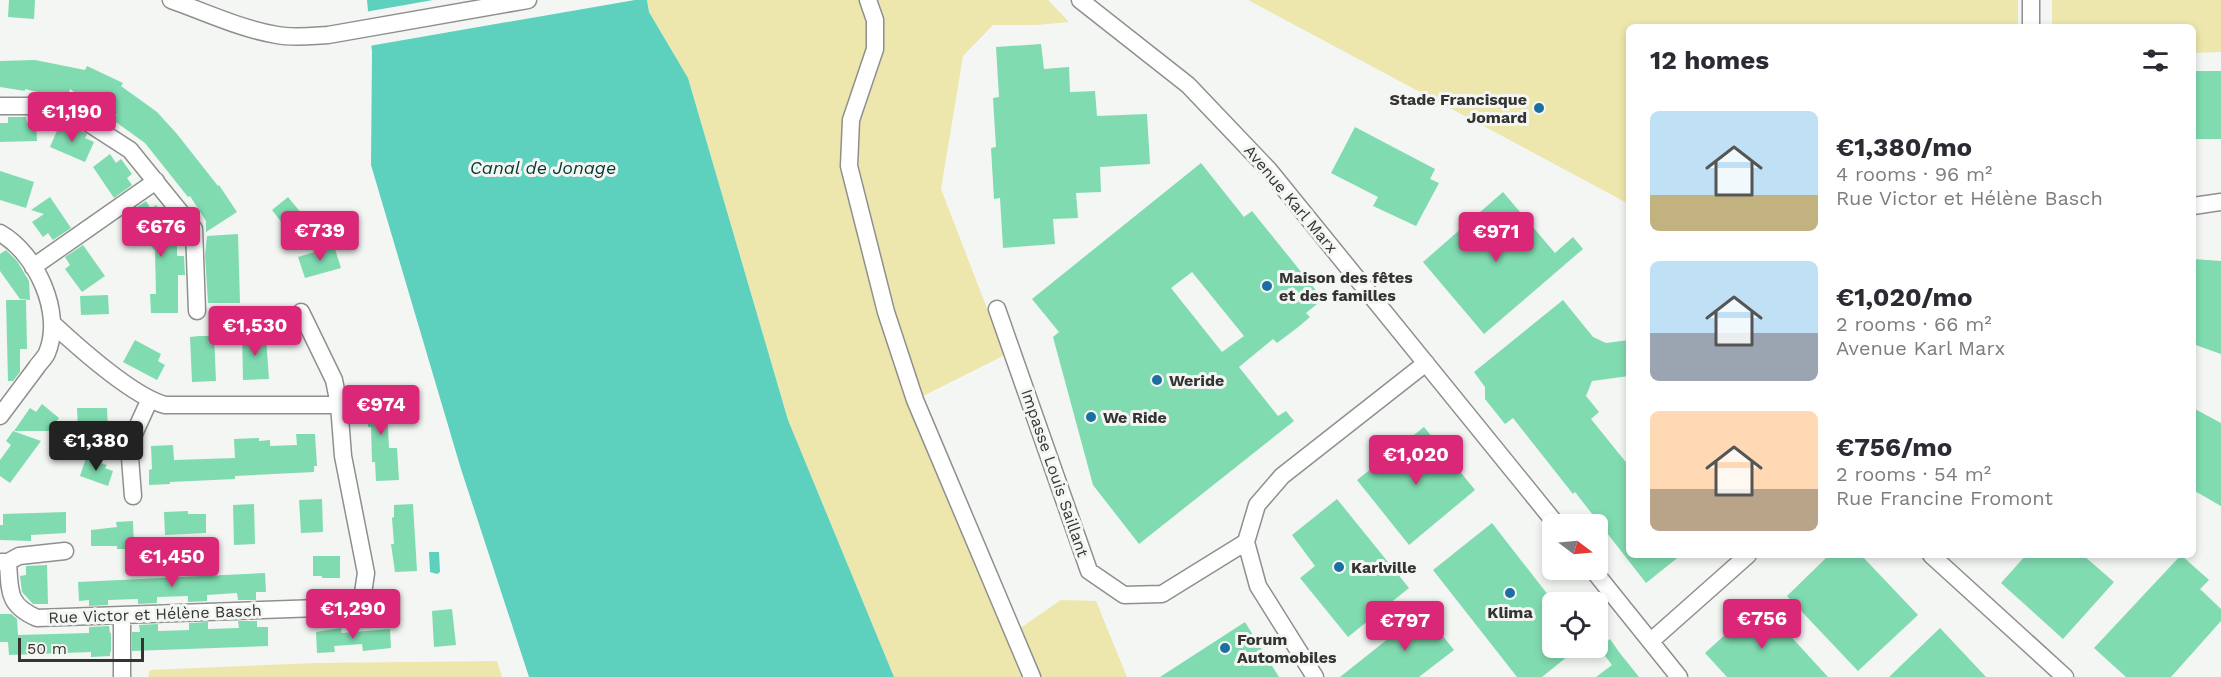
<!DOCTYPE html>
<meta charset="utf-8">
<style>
body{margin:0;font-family:"Work Sans",sans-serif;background:#f7f7f7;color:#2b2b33;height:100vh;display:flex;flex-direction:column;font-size:22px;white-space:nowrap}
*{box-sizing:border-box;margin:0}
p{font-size:20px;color:#7c7c81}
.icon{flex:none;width:33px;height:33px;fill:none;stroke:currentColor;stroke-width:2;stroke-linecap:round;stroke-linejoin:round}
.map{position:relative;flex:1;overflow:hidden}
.details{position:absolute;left:1626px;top:24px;width:570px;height:534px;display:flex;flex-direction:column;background:#fff;border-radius:9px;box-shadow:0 3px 9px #0003}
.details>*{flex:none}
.needle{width:39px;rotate:106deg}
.controls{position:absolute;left:1542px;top:514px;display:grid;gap:12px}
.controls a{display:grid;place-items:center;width:66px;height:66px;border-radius:9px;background:#fff;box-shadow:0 3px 9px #0003;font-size:30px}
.scale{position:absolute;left:18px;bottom:15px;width:126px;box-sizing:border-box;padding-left:6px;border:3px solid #343433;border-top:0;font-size:16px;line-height:21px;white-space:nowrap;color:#343433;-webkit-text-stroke:4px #f3f6f3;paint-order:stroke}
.price{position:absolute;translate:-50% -51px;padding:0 14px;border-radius:6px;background:#db2777;color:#fff;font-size:20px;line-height:39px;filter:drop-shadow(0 2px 3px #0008)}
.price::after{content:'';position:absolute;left:50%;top:36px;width:18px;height:14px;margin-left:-9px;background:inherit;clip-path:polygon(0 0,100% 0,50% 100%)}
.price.selected{background:#222;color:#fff}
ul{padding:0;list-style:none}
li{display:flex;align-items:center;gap:18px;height:150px;padding:0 24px}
li span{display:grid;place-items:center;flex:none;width:168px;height:120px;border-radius:9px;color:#555}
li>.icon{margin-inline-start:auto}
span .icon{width:72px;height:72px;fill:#fffc;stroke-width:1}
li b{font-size:26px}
h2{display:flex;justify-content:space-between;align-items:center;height:72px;padding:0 24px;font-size:26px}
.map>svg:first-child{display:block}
</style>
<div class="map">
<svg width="2221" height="677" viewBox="0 0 2221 677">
<rect width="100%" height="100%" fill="#f3f6f3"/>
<!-- green -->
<path fill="#ede7ad" d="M647,0H1048L1069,22L1036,25H993L963,56L941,189L1005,355L915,400L1010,635L1061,600L1096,601L1127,677H894L788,420L688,78L649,12Z
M1248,0H2018V27H1629V204Z
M2052,0H2221V52L2193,53V27H2052Z
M497,661L502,677H148L150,670L316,663Z"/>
<!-- water -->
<path fill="#5dd0be" d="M367,0H647L649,12L688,78L788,420L894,677H529L461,469L371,165L372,52Z
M429,552H439L440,572L437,574L430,572Z"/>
<!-- pier -->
<path fill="#f3f6f3" d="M433,0H635L369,46L365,12Z"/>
<!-- building -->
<path fill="#80dbb0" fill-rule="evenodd" d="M9,0H35L34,19L8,17Z
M1041,44L1044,69L1069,67L1070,92L1095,91L1097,116L1147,114L1150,164L1100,167L1101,192L1076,193L1078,218L1053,219L1055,244L1003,248L1000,198L994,199L991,148L996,147L993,98L999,97L996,47Z
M35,60L85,70L87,66L123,83L121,86L157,112L177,134L218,186L219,185L237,212L206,232V221L190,196L188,197L145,143L113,120L117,115L84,99L70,89L67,99L25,89V91L0,87V61Z
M2193,71H2221V139H2193Z
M8,117H26L27,122H36L37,141L0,142V123H8Z
M59,126L68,130L70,126L78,129L87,134L85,138L94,142L85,162L50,147Z
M1355,127L1435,169L1430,179L1439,183L1416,226L1373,206L1378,197L1331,173Z
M110,154L116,163L121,159L132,174L127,178L132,185L114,198L93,167Z
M1201,163L1244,217L1252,211L1323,299L1306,313L1310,317L1297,328L1277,343L1273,339L1239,367L1278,416L1286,411L1294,421L1139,544L1093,485L1053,337L1059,332L1032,299ZM1192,272L1244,336L1222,352L1171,288Z
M0,171L34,182L26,208L0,200Z
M1503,192L1555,253L1573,237L1583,249L1484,334L1423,262Z
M50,197L71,228L53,240L48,233L43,237L32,222L44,214L31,210Z
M288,197L311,225L294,238L272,210Z
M146,201L151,209L156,205L167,220L162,224L177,244V256H184L185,275H178V313H151L150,294H156L155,251L128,213Z
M238,234L240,303H208L205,255L207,236Z
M83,245L105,276L82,292L65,269L70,265L65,257Z
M334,246L341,268L305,278L298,257Z
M6,250L17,261L29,281L30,300L20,299L0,271V254Z
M2193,259L2221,261V354L2193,344Z
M108,295L109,314L81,315L80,296Z
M6,300H26L27,349H20V372L13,381H8Z
M1563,300L1593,337L1606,343L1629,340V376L1592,381L1586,396L1599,412L1591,419L1629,466V555H1681L1646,583L1575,492L1573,494L1513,418L1505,424L1485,399V387L1474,372Z
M242,331H258V338H266L269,379L243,380Z
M199,336H214L216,381L192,382L190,337Z
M135,340L161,354L158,361L165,365L157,380L123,362Z
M386,390L389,448H397L399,480L376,481L375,462H372L371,427H368V411L364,412L363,391Z
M42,404L59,418L49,431H14L30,408L36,412Z
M77,408H107L108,431H78Z
M2193,408L2221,423V506L2193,490Z
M1424,427L1475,490L1409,545L1357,480Z
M13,431L41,441L10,483L0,476V460L11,445L6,441Z
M296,434H315L317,466H314V472L235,476V479L170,482V484L149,485V470L152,469L151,446L173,445L174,460L235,458L234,439L259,438V441L270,440V446L297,445Z
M86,458L107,465L105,468L113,471L108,486L80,476Z
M322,499L323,532L301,533L299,500Z
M1337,499L1409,588L1348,637L1300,578L1315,566L1292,535Z
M254,504L255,544L234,545L233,505Z
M413,504L417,571L395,572L391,544H394L392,518L394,517V505Z
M188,511V514H206V533L165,535L164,512Z
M66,512V533L31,535V541L0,540V525H3V514Z
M133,521L134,549H117V546H91V530L117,527L116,522Z
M1492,523L1552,600V648H1578L1542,677H1517L1433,570Z
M1829,555H1861L1918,615L1858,671L1787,596Z
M2026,555H2083L2114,582L2063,639L2001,583Z
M2181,555L2209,580L2200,589L2221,609V621L2171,677H2126L2094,648Z
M313,556H340V578H322V576H313Z
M47,565L48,604H33L22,592L20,576L26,575V566Z
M265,573L266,592H256V600H238L237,593L207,595V601L188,602V596L157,597V603L138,604V599L108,600V605L89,606V600L79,601L78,582Z
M1760,603L1828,677H1727L1705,653Z
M452,609L456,645L434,647L432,611Z
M1423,611L1454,650L1419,677H1340Z
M0,614H11L17,619L18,635L89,633V627L109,626L110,633H111V652H110V656L91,657V652L9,655L8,642H0Z
M238,621H257V627H268V646L132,651V632H140L139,625L158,624V631L189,630V623L208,622V629L239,628Z
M1245,622L1279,677H1160Z
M341,628L342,633L390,629L391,648L363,651L362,644L334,646L335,652L317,653L316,632Z
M1940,628L1986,677H1889Z
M1610,639L1619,652L1639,677H1596L1612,665L1599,648Z"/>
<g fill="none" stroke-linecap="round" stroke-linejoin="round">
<!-- minor casing -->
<g stroke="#8e908d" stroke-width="19">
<path id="minor" d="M171,0C205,12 241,29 277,35C293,38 311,36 328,35L528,0
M868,0L875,20V49L851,120L849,166L886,312L915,400L1032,677
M1080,0L1188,85L1269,170L1557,525
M2031,0V27
M0,106H36L82,119L130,150L194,229L197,311
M2193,206L2221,202
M0,233C36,253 64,313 47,353C45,358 39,363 36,368C24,384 12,400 0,416
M33,267L156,181
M997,309L1089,571L1124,595L1162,594L1246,542
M53,324C79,348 132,396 165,405H339
M133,496L129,445L149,401
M1931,555L2065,677
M0,562H8C10,591 7,605 37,618L348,607L363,593L366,573L343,456L339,405L334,380L301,312
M8,562L19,556L65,551
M1593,570L1679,677
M122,615V677
M1651,641L1748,555
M1315,677L1258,586L1246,542L1257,505L1282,476L1426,363"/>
</g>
<!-- minor -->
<use href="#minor" stroke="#fff" stroke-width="16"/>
</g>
<!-- markers -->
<g fill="#1c6fa0" stroke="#f3f6f3" stroke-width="2">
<circle cx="1539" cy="108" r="6"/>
<circle cx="1267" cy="286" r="6"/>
<circle cx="1157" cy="380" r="6"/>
<circle cx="1091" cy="417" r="6"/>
<circle cx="1339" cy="567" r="6"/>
<circle cx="1510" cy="593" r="6"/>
<circle cx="1225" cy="648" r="6"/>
</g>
<g text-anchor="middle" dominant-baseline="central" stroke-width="6" stroke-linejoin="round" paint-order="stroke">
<!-- poi labels -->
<g font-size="16" font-weight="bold" fill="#343433" stroke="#f3f6f3" text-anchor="start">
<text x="1527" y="99" text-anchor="end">Stade Francisque<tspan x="1527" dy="18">Jomard</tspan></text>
<text x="1279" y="277">Maison des fêtes<tspan x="1279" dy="18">et des familles</tspan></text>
<text x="1169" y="380">Weride</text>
<text x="1103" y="417">We Ride</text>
<text x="1351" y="567">Karlville</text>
<text x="1510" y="612" text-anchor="middle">Klima</text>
<text x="1237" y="639">Forum<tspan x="1237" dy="18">Automobiles</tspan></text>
</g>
<!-- street labels -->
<g font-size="16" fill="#343433" stroke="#f3f6f3">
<text transform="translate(1291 199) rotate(50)">Avenue Karl Marx</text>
<text transform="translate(1055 473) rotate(71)">Impasse Louis Saillant</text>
<text transform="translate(155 614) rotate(-2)">Rue Victor et Hélène Basch</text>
</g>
<!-- water labels -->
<g font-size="18" font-style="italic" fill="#00362f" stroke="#f3f6f3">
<text x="543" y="167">Canal de Jonage</text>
</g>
</g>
</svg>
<div class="controls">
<a><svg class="needle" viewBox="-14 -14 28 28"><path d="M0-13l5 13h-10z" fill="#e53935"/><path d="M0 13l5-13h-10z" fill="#7c7c81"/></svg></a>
<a><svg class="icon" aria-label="locate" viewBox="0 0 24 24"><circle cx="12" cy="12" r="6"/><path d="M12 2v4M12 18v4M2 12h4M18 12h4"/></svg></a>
</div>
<div class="scale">50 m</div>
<b class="price" style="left:72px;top:143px">€1,190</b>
<b class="price" style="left:161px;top:258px">€676</b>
<b class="price" style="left:320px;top:262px">€739</b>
<b class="price" style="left:1496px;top:263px">€971</b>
<b class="price" style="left:255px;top:357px">€1,530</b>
<b class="price" style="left:381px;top:436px">€974</b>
<b class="price selected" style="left:96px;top:472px">€1,380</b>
<b class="price" style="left:1416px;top:486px">€1,020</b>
<b class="price" style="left:172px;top:588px">€1,450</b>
<b class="price" style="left:353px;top:640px">€1,290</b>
<b class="price" style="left:1762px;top:650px">€756</b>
<b class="price" style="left:1405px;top:652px">€797</b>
<section class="details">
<h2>12 homes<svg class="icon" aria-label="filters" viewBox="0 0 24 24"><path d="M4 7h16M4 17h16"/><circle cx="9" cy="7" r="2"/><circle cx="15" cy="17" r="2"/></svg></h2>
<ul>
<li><span style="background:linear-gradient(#bfe0f5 70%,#c2b280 0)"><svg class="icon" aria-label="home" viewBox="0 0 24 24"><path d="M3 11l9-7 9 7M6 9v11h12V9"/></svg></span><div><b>€1,380/mo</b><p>4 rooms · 96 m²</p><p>Rue Victor et Hélène Basch</p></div></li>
<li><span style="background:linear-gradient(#bfe0f5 60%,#9aa5b1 0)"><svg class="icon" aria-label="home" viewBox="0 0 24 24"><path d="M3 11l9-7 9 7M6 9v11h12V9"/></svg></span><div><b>€1,020/mo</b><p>2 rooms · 66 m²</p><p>Avenue Karl Marx</p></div></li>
<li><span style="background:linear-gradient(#ffd9b3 65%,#b9a48a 0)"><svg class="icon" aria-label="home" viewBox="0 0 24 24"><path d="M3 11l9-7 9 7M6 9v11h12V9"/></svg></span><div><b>€756/mo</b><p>2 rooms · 54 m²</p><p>Rue Francine Fromont</p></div></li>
</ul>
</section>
</div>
